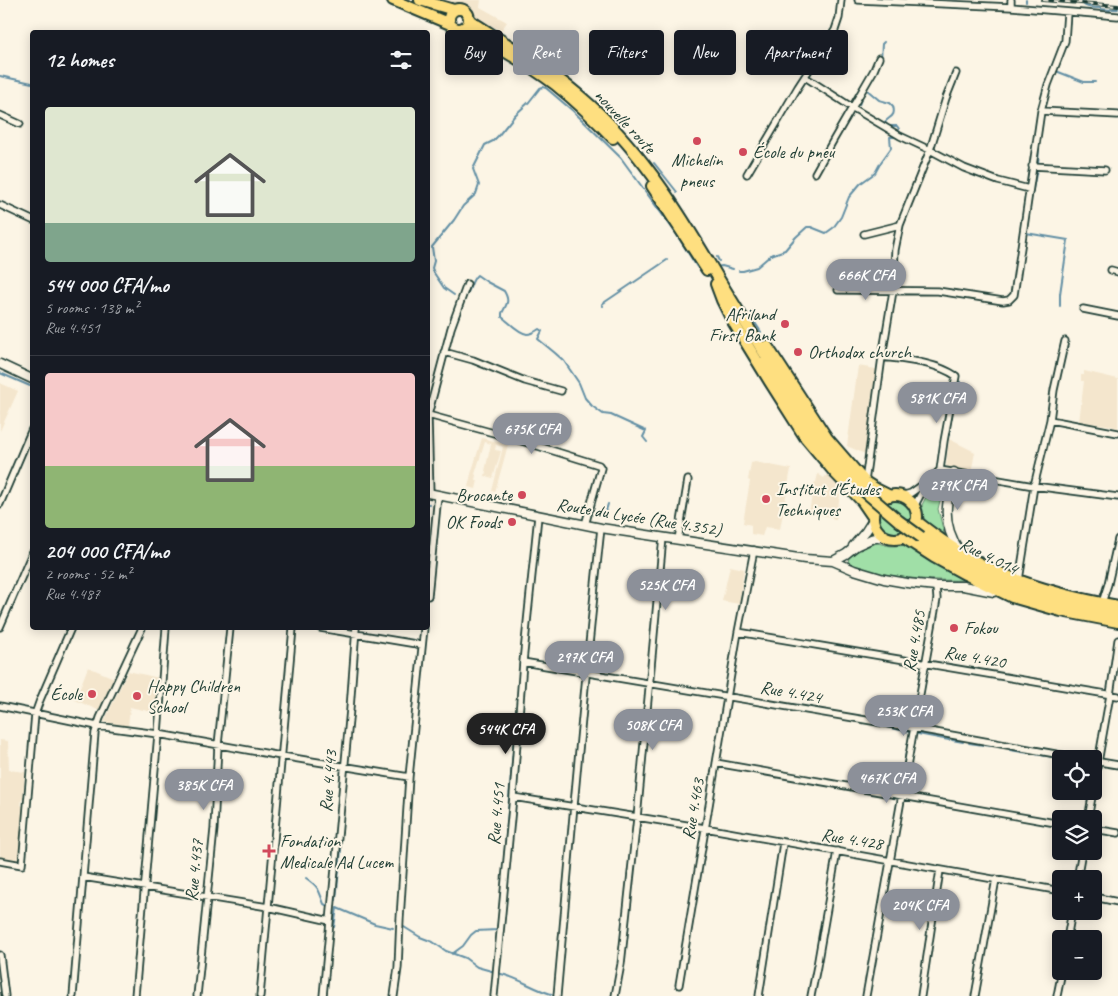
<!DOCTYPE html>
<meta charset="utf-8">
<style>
body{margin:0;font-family:Caveat,sans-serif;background:#20242c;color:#f1f3f6;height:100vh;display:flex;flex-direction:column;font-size:19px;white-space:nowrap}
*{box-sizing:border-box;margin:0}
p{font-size:16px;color:#9ea1a6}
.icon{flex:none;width:28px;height:28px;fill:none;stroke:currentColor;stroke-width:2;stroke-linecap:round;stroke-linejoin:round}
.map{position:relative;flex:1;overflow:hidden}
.details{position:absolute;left:30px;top:30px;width:400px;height:600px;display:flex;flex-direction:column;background:#171b24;border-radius:5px;box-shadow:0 2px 12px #0003}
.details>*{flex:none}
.hud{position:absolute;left:445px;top:30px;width:475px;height:45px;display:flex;gap:10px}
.tools{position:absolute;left:1052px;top:750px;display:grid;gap:10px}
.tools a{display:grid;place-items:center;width:50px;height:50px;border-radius:5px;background:#171b24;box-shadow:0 2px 12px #0003;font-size:25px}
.price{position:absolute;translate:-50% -42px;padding:0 11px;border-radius:18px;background:#8c9099;color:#fff;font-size:16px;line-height:32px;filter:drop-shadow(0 1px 2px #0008)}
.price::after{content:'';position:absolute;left:50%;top:30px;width:15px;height:11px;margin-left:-8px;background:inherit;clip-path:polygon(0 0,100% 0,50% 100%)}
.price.active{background:#222;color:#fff}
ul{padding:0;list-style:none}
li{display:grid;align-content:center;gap:10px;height:265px;padding:0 15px}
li+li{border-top:1px solid #363941}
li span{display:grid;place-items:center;height:155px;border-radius:5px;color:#555}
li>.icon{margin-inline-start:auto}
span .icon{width:90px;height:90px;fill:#fffc;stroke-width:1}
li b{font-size:21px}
h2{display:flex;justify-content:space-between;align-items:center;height:60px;padding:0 15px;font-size:21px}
.chip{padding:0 18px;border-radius:5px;background:#171b24;box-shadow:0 2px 12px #0003;font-size:18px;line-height:45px}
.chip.active{background:#8c9099;color:#fff}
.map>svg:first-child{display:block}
</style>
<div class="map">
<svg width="1118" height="996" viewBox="0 0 1118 996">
<rect width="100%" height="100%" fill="#fcf5e5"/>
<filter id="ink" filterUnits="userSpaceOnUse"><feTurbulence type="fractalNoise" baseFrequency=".02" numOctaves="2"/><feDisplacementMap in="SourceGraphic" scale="10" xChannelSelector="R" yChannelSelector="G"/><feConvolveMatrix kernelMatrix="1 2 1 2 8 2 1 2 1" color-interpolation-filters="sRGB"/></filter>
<g filter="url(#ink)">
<!-- built -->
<path fill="#f4e6cd" d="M445,0H481L480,7L507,22L501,31L454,4Z
M858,366L876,369L865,454L847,446Z
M1084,371L1118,379V428L1107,425L1079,422L1084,381H1081V375H1084Z
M0,383L18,391L0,431Z
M482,438L508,445L495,492L492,491L503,447L496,445L495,450L501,451L493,478L485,476L486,471H485L491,444L485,442L475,474L476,475L475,480H478L476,489L468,487L471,474Z
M949,439L975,452L971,474L946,469Z
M755,462L791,469L780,529L765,527L762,536L751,534V525L743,523L750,481L748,480L751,463Z
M828,473L843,487L840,495L836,520L832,518V517L809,513L814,483L816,482L818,474L824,478Z
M730,566L744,569L739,604L722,601Z
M88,667L114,678L100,711L75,700Z
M128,671L159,678L158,685L156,713L130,707L128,726L104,722Z
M0,740L8,741L9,770L25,772L23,799H22L21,805L23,806L19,853L17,861L0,858Z"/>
<!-- green -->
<path fill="#a0dfa7" stroke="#608e6e" d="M940,479L944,480V484L938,509L945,537L926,523L924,518L922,505L925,499L938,481Z
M878 516a17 17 0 1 1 34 0a17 17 0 1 1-34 0Z
M875,543C881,543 886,546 892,546C898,546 903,545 909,546L967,580C936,581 905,579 874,572C866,570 856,568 848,563L849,557L852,554Z"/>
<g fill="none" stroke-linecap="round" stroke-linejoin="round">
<!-- stream -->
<path stroke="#6490a5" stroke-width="2" d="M1026,0V2
M1063,0L1065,2H1070
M1082,0L1083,4C1088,9 1094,7 1101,8
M1101,9L1110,10
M1111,9H1118
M1068,32L1070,18
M881,59L882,44L884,42
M1056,70V71L1084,82H1095
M0,76L32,83
M859,105L862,96
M654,163L677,192
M1038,166L1039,145
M473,169L485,145L493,141L498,136L515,115L529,102L540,88L543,87L546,88L573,111L621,158L675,232L697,267L701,268
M1031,199L1037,169
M1026,233L1068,240L1060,294V306
M717,257L719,261
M716,267L722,266L733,269
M739,271H743L757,267L771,255L785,250L796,237L807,227H811L826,233L833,228L841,217L849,197L861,183L875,173L881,162L891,148L890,137H896L899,129L897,126H888L885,122C890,116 896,117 893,106L890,103L879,100L866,89
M454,295L444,288L434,273L432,268L434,261L432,247L454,220L463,206L476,194L479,185L473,169
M464,298C471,292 470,281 477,275L487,282L504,291C510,301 507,304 502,313V317C509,322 518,333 527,334C532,334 536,331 539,329L542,331L538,339L555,353L564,361L579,383L585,398L592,406L603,414L611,415L646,431L643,437L647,442
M603,306L602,304L667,260
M750,314L753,311
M750,315L761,332
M763,338L766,343
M0,373L30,386
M955,396L960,382
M949,435L951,418
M428,504H429
M604,517L608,504
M877,725L910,732
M918,734L949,740
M952,740L963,742
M969,743L991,746
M907,750L908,742
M1010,750L1053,757
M1057,758H1064
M902,779L906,752
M306,878C320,888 318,889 324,904L328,906
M501,895L516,715
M336,900L341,849
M334,927L337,908L375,924L393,928
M404,927L420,937L433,942L446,951L465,958L477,967L495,972
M452,954L463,946L471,935L476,931L497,930L498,922
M501,974C520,978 536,991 555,995"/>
<!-- minor casing -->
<g stroke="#1f3d34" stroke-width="9">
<path id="minor" d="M858,0L1011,7L1118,16
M1011,0V7
M805,77L853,108L900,136L930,150L964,168L998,181L1029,189
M1041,111L1118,115
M0,115L20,124
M1032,166L1105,170
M815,173L834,139L874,70L879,58
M747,174L798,87L835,30L839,18L841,0
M0,205L32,220
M864,234L900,225
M1111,270L1118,272
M838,290L938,291L1003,301L1009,300L1014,295L1041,111L1048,85L1065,41L1067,12
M1083,309L1118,316
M444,352L473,360L525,381L561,391
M882,357C906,360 936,362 956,376L944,441L940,470L932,478L922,492L914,507
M428,415L512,438L599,465L601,468L585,525
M1050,420L1054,390L1065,341
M940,470L1034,486L1118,497
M865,482L882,357L893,291L895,250L900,225L930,150L946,98L956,73
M430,494L428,415L451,328L467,284
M901,496L911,493L928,481
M0,504L32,429
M678,540L688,480
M1019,580L1034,486L1050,420L1118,433
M428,596L438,495
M1102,603L1108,584L1118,539
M0,627L32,553
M320,628L422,645
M738,632L1118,696
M523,662L913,728L1083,759
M0,706L97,726L158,734L281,756L409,777
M1094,761L1118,765
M716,763L1061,824
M1094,785L1110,695L1118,640
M513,797L705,828L1061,891
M1088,819L1093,791
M1094,829L1118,833
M0,861L22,865L35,714L40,700L71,628
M83,877L268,907L330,921
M1077,879L1082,851
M1094,897L1118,902
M1067,939L1072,911
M0,955L5,996
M679,985L738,632L754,550
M73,996L95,733L100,718L142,628
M135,996L158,734L166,628
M197,996L214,829L218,745L230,628
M260,996L293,628
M323,996L350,709L356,628
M394,996L398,968L400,919L409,777L424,628
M494,996L513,797L523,662L538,516
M557,996C571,840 584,683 601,528
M615,996L621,964L637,818L663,537
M759,996L783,843
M811,996L817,966L837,851
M866,996C889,863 913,731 937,599L936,586
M921,996L940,870
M975,996L996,879
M1057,996L1062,971"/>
</g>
<!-- secondary casing -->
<g stroke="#1f3d34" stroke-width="11">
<path id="secondary" d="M0,364L32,379
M954,472C946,502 941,523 959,550
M428,493L601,528L805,559L833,561L846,554L856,546L871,539L884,536
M853,546L866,531L873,520
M833,561L854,570L884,579L907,583L936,586H963L994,592"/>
</g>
<!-- trunk casing -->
<g stroke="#1f3d34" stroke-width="14">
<path id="trunk" d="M393,0L450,24
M420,0L454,10
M449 19a10 10 0 1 1 20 0a10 10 0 1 1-20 0Z
M469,20C511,47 553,71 590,105C645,155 683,218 720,281C735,306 751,331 766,356L769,364L808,426L829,452L864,491
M463,28C495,45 527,63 556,85C576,101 595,119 613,138
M652,186L707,270
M716,284L722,300L732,320L770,382L805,437L836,474L862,501L873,517
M767,346L827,438L865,482L876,489L890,496
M873 517a22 22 0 1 1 44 0a22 22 0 1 1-44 0Z
M916,521C934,535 953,549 973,560C1017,584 1068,597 1118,606
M903,537L934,557L965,574L1012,597L1061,611L1118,622
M921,537C932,544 943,552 954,559C1003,588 1061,606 1118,614"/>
</g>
<!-- minor -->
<use href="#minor" stroke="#fcf5e5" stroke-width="5.5"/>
<!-- secondary -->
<use href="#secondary" stroke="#fcf5e5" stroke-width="8"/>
<!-- trunk -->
<use href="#trunk" stroke="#fedf80" stroke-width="10"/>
<!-- rail casing -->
<g stroke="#1f3d34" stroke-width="4">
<path id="rail" d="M1043,0L1118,6"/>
</g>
<!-- rail -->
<use href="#rail" stroke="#fcf5e5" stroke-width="2" stroke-dasharray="5.5" stroke-linecap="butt"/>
<!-- trunk-bridge casing -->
<g stroke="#1f3d34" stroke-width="14" stroke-linecap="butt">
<path id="trunk-bridge" d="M864,491L899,521L921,537"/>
</g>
<!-- trunk-bridge -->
<use href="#trunk-bridge" stroke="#fedf80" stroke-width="10"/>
</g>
</g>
<!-- markers -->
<g fill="#d1495b" stroke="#fcf5e5" stroke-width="2">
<circle cx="697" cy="141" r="5"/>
<circle cx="743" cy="152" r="5"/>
<circle cx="785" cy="324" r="5"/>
<circle cx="798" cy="352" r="5"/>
<circle cx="522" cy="495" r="5"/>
<circle cx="766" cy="499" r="5"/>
<circle cx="512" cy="522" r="5"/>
<circle cx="954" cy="628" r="5"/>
<circle cx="92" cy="694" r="5"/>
<circle cx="137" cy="696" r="5"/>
<path d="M266.5 843.5h5v5h5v5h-5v5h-5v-5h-5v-5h5z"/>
</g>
<g text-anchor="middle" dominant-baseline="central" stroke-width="4" stroke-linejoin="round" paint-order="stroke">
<!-- street labels -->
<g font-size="18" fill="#1f3d34" stroke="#fcf5e5">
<text transform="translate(625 121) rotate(47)">nouvelle route</text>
<text transform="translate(639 517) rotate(9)">Route du Lycée (Rue 4.352)</text>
<text transform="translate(989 556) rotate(26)">Rue 4.014</text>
<text transform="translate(914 641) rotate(-80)">Rue 4.485</text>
<text transform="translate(975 657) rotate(10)">Rue 4.420</text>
<text transform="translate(791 692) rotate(10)">Rue 4.424</text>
<text transform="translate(328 781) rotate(-85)">Rue 4.443</text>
<text transform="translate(693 809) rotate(-80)">Rue 4.463</text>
<text transform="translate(496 814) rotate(-85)">Rue 4.451</text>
<text transform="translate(852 839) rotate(9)">Rue 4.428</text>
<text transform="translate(194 870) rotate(-84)">Rue 4.437</text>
</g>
<!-- poi labels -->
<g font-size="18" fill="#1f3d34" stroke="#fcf5e5" text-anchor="start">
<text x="753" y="152">École du pneu</text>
<text x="697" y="160" text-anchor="middle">Michelin<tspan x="697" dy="21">pneus</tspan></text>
<text x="775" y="314" text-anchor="end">Afriland<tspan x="775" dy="21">First Bank</tspan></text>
<text x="808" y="352">Orthodox church</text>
<text x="776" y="489">Institut d'Études<tspan x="776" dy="21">Techniques</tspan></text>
<text x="512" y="495" text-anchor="end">Brocante</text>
<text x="502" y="522" text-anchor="end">OK Foods</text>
<text x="964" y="628">Fokou</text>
<text x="147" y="686">Happy Children<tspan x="147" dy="21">School</tspan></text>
<text x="82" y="694" text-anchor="end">École</text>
<text x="280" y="841">Fondation<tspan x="280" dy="21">Medicale Ad Lucem</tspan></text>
</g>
</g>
</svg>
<div class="tools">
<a><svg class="icon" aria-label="locate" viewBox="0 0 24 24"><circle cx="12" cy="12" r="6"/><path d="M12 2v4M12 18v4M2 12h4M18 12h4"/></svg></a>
<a><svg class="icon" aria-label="layers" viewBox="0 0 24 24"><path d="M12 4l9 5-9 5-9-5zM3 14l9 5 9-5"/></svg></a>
<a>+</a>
<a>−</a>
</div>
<b class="price" style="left:866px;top:301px">666K CFA</b>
<b class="price" style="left:937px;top:424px">581K CFA</b>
<b class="price" style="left:532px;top:455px">675K CFA</b>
<b class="price" style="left:958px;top:511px">279K CFA</b>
<b class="price" style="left:666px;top:611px">525K CFA</b>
<b class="price" style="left:584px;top:683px">297K CFA</b>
<b class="price" style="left:904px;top:737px">253K CFA</b>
<b class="price" style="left:653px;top:751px">508K CFA</b>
<b class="price active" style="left:506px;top:755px">544K CFA</b>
<b class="price" style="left:887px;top:804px">467K CFA</b>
<b class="price" style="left:204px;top:811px">385K CFA</b>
<b class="price" style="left:920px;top:931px">204K CFA</b>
<div class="hud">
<a class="chip">Buy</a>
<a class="chip active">Rent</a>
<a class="chip">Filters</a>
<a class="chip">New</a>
<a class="chip">Apartment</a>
</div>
<section class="details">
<h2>12 homes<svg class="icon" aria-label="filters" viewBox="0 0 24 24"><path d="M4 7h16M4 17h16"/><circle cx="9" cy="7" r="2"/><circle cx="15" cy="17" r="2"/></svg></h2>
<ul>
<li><span style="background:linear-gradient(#dfe7d0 75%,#7fa58c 0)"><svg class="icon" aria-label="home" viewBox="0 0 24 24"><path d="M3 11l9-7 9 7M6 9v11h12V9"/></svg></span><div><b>544 000 CFA/mo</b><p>5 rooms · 138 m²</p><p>Rue 4.451</p></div></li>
<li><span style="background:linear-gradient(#f6c9c9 60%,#8fb573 0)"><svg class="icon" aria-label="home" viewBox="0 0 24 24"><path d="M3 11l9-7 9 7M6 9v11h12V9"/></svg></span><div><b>204 000 CFA/mo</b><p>2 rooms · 52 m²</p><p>Rue 4.487</p></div></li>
</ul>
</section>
</div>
